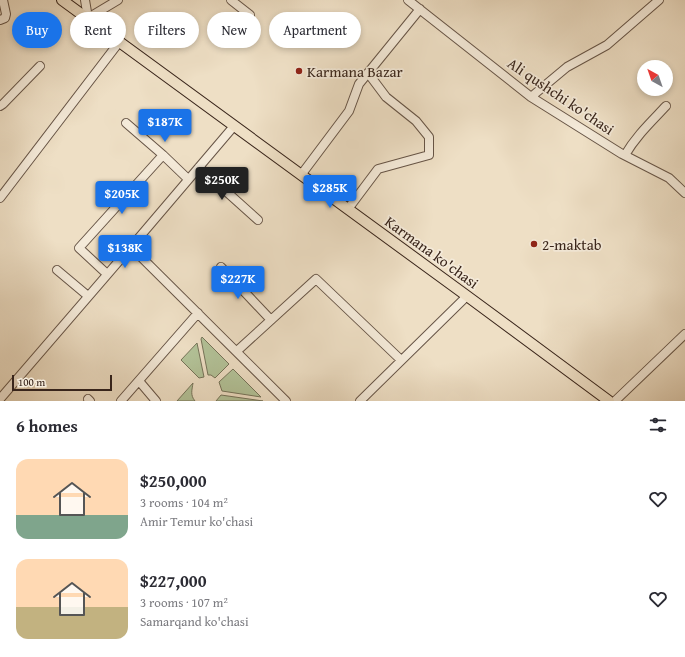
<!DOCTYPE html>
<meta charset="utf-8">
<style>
body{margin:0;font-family:"Gentium Book Plus",serif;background:#f7f7f7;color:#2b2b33;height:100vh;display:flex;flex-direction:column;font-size:15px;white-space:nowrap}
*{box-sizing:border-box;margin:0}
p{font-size:13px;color:#7c7c81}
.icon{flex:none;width:22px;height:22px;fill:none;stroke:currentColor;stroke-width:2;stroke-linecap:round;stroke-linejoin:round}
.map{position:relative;height:401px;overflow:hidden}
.panel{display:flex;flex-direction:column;background:#fff;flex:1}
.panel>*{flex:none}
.banner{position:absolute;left:12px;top:12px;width:400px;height:36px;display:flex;gap:8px}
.needle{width:26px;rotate:320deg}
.tools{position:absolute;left:637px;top:60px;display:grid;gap:8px}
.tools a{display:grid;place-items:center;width:36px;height:36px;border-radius:50%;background:#fff;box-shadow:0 2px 6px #0003;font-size:20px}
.scale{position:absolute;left:12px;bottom:10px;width:100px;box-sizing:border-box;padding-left:4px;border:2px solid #39251b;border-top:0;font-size:11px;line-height:14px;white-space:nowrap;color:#39251b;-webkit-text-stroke:3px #f4ead9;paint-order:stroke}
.price{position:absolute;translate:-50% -34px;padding:0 9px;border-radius:4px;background:#1a73e8;color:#fff;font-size:13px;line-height:26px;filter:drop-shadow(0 1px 2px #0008)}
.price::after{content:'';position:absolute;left:50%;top:24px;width:12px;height:9px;margin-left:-6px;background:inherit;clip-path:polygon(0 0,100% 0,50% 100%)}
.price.selected{background:#222;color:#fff}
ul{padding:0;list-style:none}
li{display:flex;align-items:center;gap:12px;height:100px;padding:0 16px}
li span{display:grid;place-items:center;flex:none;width:112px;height:80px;border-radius:12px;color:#555}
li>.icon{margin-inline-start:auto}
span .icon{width:48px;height:48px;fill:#fffc;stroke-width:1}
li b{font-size:17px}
h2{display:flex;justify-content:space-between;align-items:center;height:48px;padding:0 16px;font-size:17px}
.tag{padding:0 14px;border-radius:18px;background:#fff;box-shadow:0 2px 6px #0003;font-size:14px;line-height:36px}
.tag.selected{background:#1a73e8;color:#fff}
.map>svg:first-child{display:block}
</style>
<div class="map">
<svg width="685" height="401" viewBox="0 0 685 401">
<rect width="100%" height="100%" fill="#eedfc5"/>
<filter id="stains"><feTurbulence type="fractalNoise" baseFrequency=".005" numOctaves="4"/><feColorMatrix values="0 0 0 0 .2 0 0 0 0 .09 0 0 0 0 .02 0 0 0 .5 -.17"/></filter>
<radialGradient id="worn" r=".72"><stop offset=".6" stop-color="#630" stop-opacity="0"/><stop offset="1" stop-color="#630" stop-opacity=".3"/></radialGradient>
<!-- green -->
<path fill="#b3c399" stroke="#76745a" d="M202,337L229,364L215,378L211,375H208L201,339Z
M197,343L204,377L199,378L181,360Z
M233,369L261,397L222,391L219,382Z
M193,383C192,390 190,395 195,401H177Z
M221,395L263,401H216Z"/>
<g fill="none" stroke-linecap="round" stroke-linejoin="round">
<!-- minor casing -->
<g stroke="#665446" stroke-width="10">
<path id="minor" d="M85,0L88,18L118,0
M231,0L250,15
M408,0L531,97L622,154L669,178L685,193
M0,20L5,18L6,14L3,0
M531,97L567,67L607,45L659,0
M0,106L3,104L40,66
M126,123L163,155L188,179
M625,155C636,136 651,122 666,106
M199,167L258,220
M301,175L349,111L359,84L420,9
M0,198L120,41
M348,209L378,169L429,155V137L416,121L386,97L368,73
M131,247L286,401
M221,267L271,320
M57,270L88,296
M107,274L79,248L163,155
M237,351L316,279L401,360
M139,381L156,401
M0,399L131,247L234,126
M88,399L90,401
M121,401L198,313
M360,401L467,296
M615,401L685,334"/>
</g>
<!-- major casing -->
<g stroke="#39251b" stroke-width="12">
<path id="major" d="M62,0L467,296L609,401"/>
</g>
<!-- minor -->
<use href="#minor" stroke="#f4ead9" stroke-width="8"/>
<!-- major -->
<use href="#major" stroke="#eedfc5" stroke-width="10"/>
</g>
<!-- markers -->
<g fill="#8f2418" stroke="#f4ead9" stroke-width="1.5">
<circle cx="299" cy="71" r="4"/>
<circle cx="534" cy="244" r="4"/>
</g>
<g text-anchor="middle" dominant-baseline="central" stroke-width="3.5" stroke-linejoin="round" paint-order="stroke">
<!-- poi labels -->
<g font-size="15" fill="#39251b" stroke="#f4ead9" text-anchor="start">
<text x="307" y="71">Karmana Bazar</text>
<text x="542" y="244">2-maktab</text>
</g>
<!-- street labels -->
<g font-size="15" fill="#39251b" stroke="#f4ead9">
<text transform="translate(561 96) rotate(34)">Ali qushchi ko'chasi</text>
<text transform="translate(432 252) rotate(36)">Karmana ko'chasi</text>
</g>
</g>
<rect width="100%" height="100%" filter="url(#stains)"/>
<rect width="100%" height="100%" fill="url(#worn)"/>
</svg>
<div class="tools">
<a><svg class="needle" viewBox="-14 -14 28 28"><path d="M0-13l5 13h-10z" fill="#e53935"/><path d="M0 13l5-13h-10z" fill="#7c7c81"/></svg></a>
</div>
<div class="scale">100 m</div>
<b class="price" style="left:165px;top:143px">$187K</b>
<b class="price selected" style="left:222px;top:201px">$250K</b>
<b class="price" style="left:330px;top:209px">$285K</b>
<b class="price" style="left:122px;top:215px">$205K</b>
<b class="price" style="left:125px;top:269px">$138K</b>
<b class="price" style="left:238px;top:300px">$227K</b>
<div class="banner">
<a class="tag selected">Buy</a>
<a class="tag">Rent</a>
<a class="tag">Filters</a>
<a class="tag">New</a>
<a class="tag">Apartment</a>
</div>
</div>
<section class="panel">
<h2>6 homes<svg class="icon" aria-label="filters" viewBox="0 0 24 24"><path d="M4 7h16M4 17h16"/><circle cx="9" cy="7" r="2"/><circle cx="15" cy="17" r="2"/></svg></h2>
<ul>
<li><span style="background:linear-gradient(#ffd9b3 70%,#7fa58c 0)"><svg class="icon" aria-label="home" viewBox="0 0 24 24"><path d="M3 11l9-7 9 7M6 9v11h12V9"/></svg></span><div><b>$250,000</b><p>3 rooms · 104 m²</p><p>Amir Temur ko'chasi</p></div><svg class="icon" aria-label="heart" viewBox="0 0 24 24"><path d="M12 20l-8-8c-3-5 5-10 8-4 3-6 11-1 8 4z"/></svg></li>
<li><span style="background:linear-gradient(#ffd9b3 60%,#c2b280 0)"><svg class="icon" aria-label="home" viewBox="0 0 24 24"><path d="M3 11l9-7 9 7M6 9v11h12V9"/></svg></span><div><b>$227,000</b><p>3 rooms · 107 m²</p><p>Samarqand ko'chasi</p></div><svg class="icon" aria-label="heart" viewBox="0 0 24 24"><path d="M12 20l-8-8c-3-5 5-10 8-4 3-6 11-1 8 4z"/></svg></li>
</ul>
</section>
